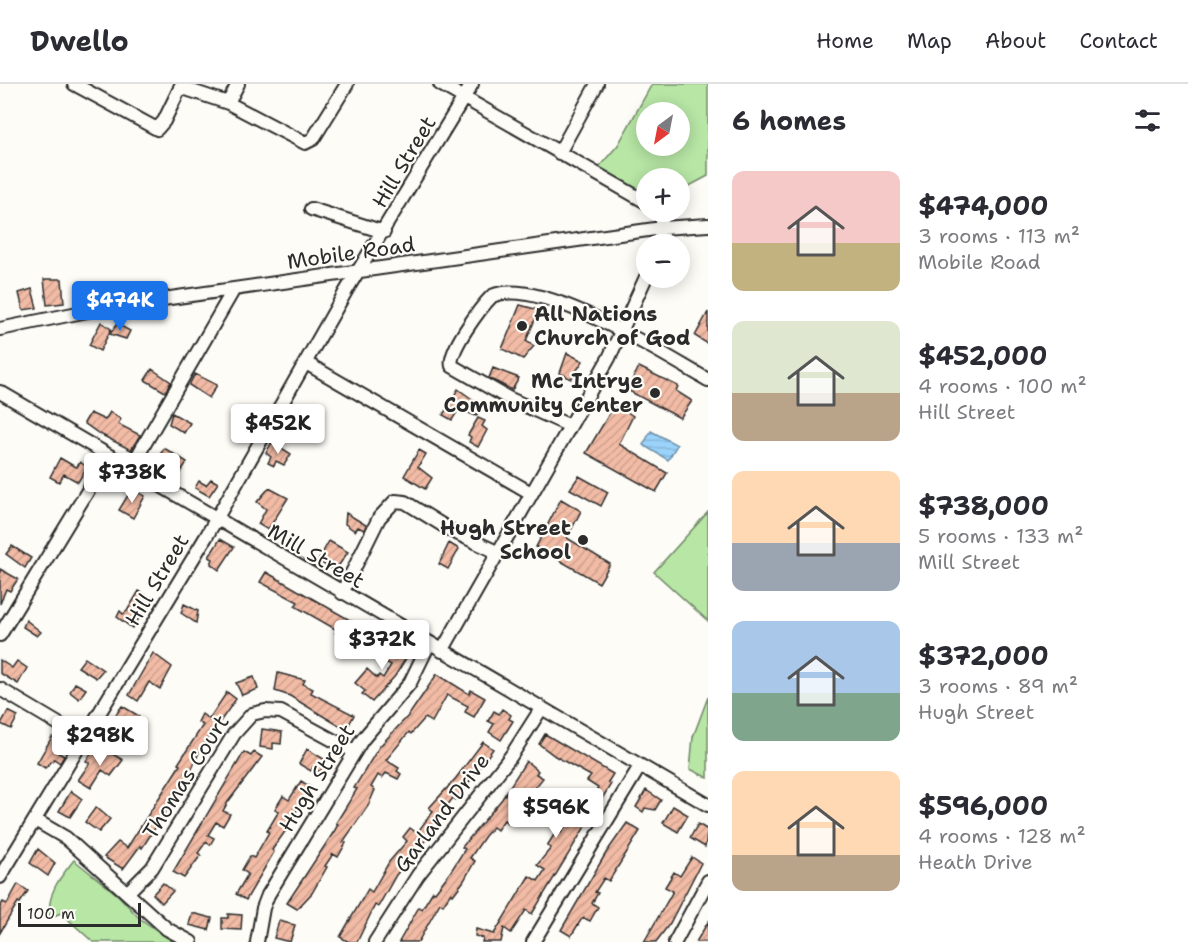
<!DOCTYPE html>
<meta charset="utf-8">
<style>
body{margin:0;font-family:"Shantell Sans",sans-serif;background:#f2f2f3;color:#2b2b33;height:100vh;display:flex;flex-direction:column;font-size:22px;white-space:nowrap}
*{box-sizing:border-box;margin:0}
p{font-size:20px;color:#7c7c81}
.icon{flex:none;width:33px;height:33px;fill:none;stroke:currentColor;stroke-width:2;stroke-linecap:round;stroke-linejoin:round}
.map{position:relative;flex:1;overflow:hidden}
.side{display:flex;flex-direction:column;background:#fff;width:480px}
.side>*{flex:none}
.needle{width:39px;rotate:212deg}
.buttons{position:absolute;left:636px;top:18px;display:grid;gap:12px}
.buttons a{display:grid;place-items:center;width:54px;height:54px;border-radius:50%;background:#fff;box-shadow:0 3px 15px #0003;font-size:30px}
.scale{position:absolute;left:18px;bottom:15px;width:123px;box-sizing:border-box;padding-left:6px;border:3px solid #2b2b2b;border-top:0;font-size:16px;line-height:21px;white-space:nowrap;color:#2b2b2b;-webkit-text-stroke:4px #fdfcf7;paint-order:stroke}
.price{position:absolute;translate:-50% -51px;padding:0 14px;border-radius:6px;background:#fff;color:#222;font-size:20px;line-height:39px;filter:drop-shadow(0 2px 3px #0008)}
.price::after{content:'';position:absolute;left:50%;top:36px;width:18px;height:14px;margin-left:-9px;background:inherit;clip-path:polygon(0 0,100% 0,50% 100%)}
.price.current{background:#1a73e8;color:#fff}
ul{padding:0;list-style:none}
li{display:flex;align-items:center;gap:18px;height:150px;padding:0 24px}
li span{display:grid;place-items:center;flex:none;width:168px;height:120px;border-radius:12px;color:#555}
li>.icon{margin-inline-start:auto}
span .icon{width:72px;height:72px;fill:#fffc;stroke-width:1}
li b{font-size:26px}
h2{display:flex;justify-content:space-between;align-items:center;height:72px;padding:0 24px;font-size:26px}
header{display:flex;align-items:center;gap:36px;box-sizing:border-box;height:84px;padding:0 30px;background:#fff;border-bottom:2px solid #e1e1e2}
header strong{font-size:28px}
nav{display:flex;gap:33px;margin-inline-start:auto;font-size:21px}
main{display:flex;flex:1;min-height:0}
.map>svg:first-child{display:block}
</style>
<header>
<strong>Dwello</strong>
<nav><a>Home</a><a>Map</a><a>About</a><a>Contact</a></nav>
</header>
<main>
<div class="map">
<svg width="708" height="858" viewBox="0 0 708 858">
<defs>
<pattern id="water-rules" width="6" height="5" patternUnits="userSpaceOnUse" patternTransform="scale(1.5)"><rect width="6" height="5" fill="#9bd3fb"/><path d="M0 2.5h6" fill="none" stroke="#86b5d7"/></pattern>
<pattern id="building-hatch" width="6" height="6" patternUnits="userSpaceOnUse" patternTransform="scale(1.5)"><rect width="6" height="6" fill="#f1bba5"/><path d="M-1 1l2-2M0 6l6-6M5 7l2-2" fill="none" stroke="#cfa18e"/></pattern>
</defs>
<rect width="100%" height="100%" fill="#fdfcf7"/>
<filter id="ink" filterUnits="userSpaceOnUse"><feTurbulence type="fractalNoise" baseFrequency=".0167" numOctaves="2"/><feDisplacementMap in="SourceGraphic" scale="12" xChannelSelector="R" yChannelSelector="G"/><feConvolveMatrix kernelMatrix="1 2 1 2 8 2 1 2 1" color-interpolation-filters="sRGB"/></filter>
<g filter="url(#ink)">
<!-- green -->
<path fill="#b7e6a5" stroke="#718868" stroke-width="1.5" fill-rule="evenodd" d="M652,0H708V92L680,107V94H646V111L598,84L618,61ZM646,28H680V62H646Z
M708,428V537L654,488Z
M708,613V694L690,685L693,653Z
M74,776L119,812L138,833L173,858H93L61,829L49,834C48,808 58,796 74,776Z"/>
<!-- water -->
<path fill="url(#water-rules)" stroke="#6e90a8" stroke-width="1.5" d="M651,347L677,361L668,376L643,361Z"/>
<!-- building -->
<path fill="url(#building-hatch)" stroke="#2b2b2b" stroke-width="1.5" d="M44,195H62L64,219L47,221Z
M32,205L37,224L23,226L19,209Z
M520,221L539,226L526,257L534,262L523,275L502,265Z
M708,228V260L695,252Z
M101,238L111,245L100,267L89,261Z
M117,240L130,247L126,255L110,250Z
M567,269L583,277L571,295L560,289Z
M639,283L678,302L676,307L692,317L680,334L627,306Z
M493,284L519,294L512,306L489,294Z
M152,285L171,298L165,308L145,296Z
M195,290L217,301L209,314L189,301Z
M458,305L482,322L476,332L459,325L452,336L443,331Z
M615,320L633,332L619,360L667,389L656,408L586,369Z
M110,328L121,335L118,340L140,351L131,366L98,349L84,339L90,329L105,336Z
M172,329L190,339L184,349L169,340Z
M478,334L485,337L482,342L487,346L478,363L469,358L471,353L468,351Z
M272,358L291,370L284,381L276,377L274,382L268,379L271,373L266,369Z
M164,364L187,378L177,394L154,381Z
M419,366L426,370L418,383L432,394L425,405L404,392Z
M60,374L72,381L77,383L80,378L87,383L78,398L64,390L59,398L50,393Z
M579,392L608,408L601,422L570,405Z
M211,395L218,399L209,412L195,404L199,397L206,401Z
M269,404L288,414L268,446L258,440L266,425L257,418Z
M134,406L145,412L133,434L119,426L130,408Z
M561,415L581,427L567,454L610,480L599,499L536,463Z
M346,429L366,441L364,446L358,443L355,447L345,440Z
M220,455L234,463L219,486L211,480L213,475L209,473Z
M329,457L348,468L335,487L318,477Z
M449,459L459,465L448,485L439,480Z
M12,462L31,474L25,484L6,470Z
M0,485L18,495L10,507L6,505L0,520Z
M266,488L362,543L352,559L335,549L337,546L295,522L298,518L260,498Z
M139,507L153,516L132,544L117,533L120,527L123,530L127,527Z
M184,520L198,527L196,539L181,529Z
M26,536L41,548L37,552L23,543Z
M384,556L408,571L395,592L372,618L362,610L365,607L355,599L367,585L377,594L379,591L383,594L391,581L375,571Z
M153,569L172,583L160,605L149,598L138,617L129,611Z
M85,574L103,586L96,594L78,583Z
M0,576L12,584L17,577L27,584L18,600L0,589Z
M278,589L305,596L303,600L313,605L311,609L354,631L346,646L290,612L275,607Z
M437,590L469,610L471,606L485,614L474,633L465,628L468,622L447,611L432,638L425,634L411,650L409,648L386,676L399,684L397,687L401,690L398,695L386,689L382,694L378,691L371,703L375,706L368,722L343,758L346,759L338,773L333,770L325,782L327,783L312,809L297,825L287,819L335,746L338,740L336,739L357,705L354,704L379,663L409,631Z
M254,593L258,605L242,611L236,599Z
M75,599L86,605L79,615L70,608Z
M227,608L236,615L200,666L189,692L142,764L140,762L123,785L104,773L118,758L127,764L180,681L178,680L203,641L198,638L202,630L209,635Z
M122,622L139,632L121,659L113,654L107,663L100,658L104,647Z
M502,625L511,631L509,635L513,637L501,656L489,648L494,640L488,637L494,627L499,630Z
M8,627L18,632L11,645L1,640Z
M262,645L282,648L281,660L273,659V665L260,663Z
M545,650L613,690L608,698L611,700L532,830L526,826L511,849L504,844L501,858H482L483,854L475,852L476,845L494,850L529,792L538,797L545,786L537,781L551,764L547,762L557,746L561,749L567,739L571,742L579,729L569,723L577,709L590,716L598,704L587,697L591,692L555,672L539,660Z
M52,653L64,658L57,668L64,672L60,679L54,675L45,684L37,679Z
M483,658L493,665L456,716L453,714L437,735L440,738L429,752L396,791L378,823L375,821L357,858H349L340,853L368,805L372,808L389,778L407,757L403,753L410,744L417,749L433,727L429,724L456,694Z
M102,664L123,676L111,692L102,686L91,704L78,696L90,679L86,677L92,668L98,672Z
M307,665L327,677L320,688L313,683L311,687L299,680Z
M244,668L251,672L254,668L262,673L228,718L223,727L230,730L223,742L216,738L208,751L214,754L210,761L206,758L198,769L201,771L184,794L173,788Z
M526,677L538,687L536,690L543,694L525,716L519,712L512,722L520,729L508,740L504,736L497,746L493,743L485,752L470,774L475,777L463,798L453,811L451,809L443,821L440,819L418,858H399L419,823L422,825L433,807L435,808L451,787L465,765L462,763L502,715Z
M301,697L312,704L287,741L289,742L272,766L274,768L246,816L236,810L248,790L242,786L250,772L254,774L269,748L267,747L279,727L275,725L283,712L289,716Z
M646,706L661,716L655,726L645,724L643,728L636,723Z
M71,707L82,715L70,733L59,727Z
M673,722L688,731L678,748L663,739Z
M96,723L110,735L99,748L85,738Z
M627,739L640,747L609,797L604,794L595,808L598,809L592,819L598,823L590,837L584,834L581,836L571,852L561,846L606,769Z
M698,740L708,746L705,763L690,754Z
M38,765L55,779L48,792L30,779Z
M692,773L701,779L670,839L656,858H644L673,807L665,803L674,788L680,792Z
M163,799L173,807L162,819L153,810Z
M18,800L28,807L20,819L18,818L0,849V823L3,818L7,820Z
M192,829L212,834L209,846L189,841Z
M228,830L242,831L241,846L222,845V834H228Z
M279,837L295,841L290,858L274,854Z
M708,838V858H696Z"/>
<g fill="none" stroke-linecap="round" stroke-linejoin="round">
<!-- minor casing -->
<g stroke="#2b2b2b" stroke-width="16">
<path id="minor" d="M74,0L157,45L164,37L182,0
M440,0L646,118
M180,3L228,19L305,59L313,55L347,0
M228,19L238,0
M559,69L597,0
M311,125L384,148
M662,128V160
M0,245L107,223L662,144L708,141
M306,279L531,409
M0,308L708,721
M570,342L508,314L452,282C447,268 481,223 492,212C540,191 664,271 708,296
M130,385L234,205
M342,509L379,434L395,417L405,418L452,447L499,469
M0,551L109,372
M442,567L609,274L646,193
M0,605L84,655
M35,736L66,754L167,845L191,858
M0,793L206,453L346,207L472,0
M127,809L152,784L234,650L252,630L265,627L281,628L355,668
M257,858L263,824L268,811L362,656L410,599L429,560
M375,858L418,791L511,672L541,625
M533,858L640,682
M675,858L708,797"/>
</g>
<!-- minor -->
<use href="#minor" stroke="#fdfcf7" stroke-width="12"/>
</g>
</g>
<!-- markers -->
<g fill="#2b2b2b" stroke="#fdfcf7" stroke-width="2">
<circle cx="522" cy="242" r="6"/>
<circle cx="655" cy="309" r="6"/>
<circle cx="583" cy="456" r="6"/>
</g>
<g text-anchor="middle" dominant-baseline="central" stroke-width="4.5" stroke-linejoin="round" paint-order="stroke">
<!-- street labels -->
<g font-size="21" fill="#2b2b2b" stroke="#fdfcf7">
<text transform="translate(404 78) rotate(-59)">Hill Street</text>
<text transform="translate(351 169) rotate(-8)">Mobile Road</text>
<text transform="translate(316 472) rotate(30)">Mill Street</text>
<text transform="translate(157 496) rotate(-59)">Hill Street</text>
<text transform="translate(186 693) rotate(-58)">Thomas Court</text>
<text transform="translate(317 694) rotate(-58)">Hugh Street</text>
<text transform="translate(442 729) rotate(-53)">Garland Drive</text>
</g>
<!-- poi labels -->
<g font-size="21" font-weight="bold" fill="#2b2b2b" stroke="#fdfcf7" text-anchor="end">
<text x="534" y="230" text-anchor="start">All Nations<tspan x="534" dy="24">Church of God</tspan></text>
<text x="643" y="297">Mc Intrye<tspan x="643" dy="24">Community Center</tspan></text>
<text x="571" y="444">Hugh Street<tspan x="571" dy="24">School</tspan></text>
</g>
</g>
</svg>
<div class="buttons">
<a><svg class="needle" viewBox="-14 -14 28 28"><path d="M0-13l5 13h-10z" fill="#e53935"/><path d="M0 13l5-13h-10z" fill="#7c7c81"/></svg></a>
<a>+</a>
<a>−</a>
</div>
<div class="scale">100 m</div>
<b class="price current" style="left:120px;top:248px">$474K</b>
<b class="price" style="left:278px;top:371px">$452K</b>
<b class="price" style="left:132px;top:420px">$738K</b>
<b class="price" style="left:382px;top:587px">$372K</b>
<b class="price" style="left:100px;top:683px">$298K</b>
<b class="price" style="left:556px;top:755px">$596K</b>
</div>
<section class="side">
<h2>6 homes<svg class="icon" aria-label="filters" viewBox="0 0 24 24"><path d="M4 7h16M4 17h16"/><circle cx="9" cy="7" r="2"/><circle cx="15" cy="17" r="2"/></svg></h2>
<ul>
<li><span style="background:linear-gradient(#f6c9c9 60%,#c2b280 0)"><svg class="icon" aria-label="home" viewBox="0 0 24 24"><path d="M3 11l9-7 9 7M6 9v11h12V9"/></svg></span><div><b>$474,000</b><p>3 rooms · 113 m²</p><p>Mobile Road</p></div></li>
<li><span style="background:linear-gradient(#dfe7d0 60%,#b9a48a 0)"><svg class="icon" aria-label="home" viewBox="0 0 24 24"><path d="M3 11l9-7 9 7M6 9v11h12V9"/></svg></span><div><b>$452,000</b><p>4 rooms · 100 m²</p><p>Hill Street</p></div></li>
<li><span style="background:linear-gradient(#ffd9b3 60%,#9aa5b1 0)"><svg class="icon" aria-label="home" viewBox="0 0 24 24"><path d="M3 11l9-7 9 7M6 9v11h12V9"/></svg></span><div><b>$738,000</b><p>5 rooms · 133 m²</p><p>Mill Street</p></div></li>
<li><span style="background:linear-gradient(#a9c7e8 60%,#7fa58c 0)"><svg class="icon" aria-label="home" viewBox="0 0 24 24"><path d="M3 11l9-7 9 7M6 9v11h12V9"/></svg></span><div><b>$372,000</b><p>3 rooms · 89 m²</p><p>Hugh Street</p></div></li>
<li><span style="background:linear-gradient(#ffd9b3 70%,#b9a48a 0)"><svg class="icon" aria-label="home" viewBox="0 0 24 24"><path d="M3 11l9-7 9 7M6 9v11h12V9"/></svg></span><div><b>$596,000</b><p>4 rooms · 128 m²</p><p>Heath Drive</p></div></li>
</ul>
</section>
</main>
